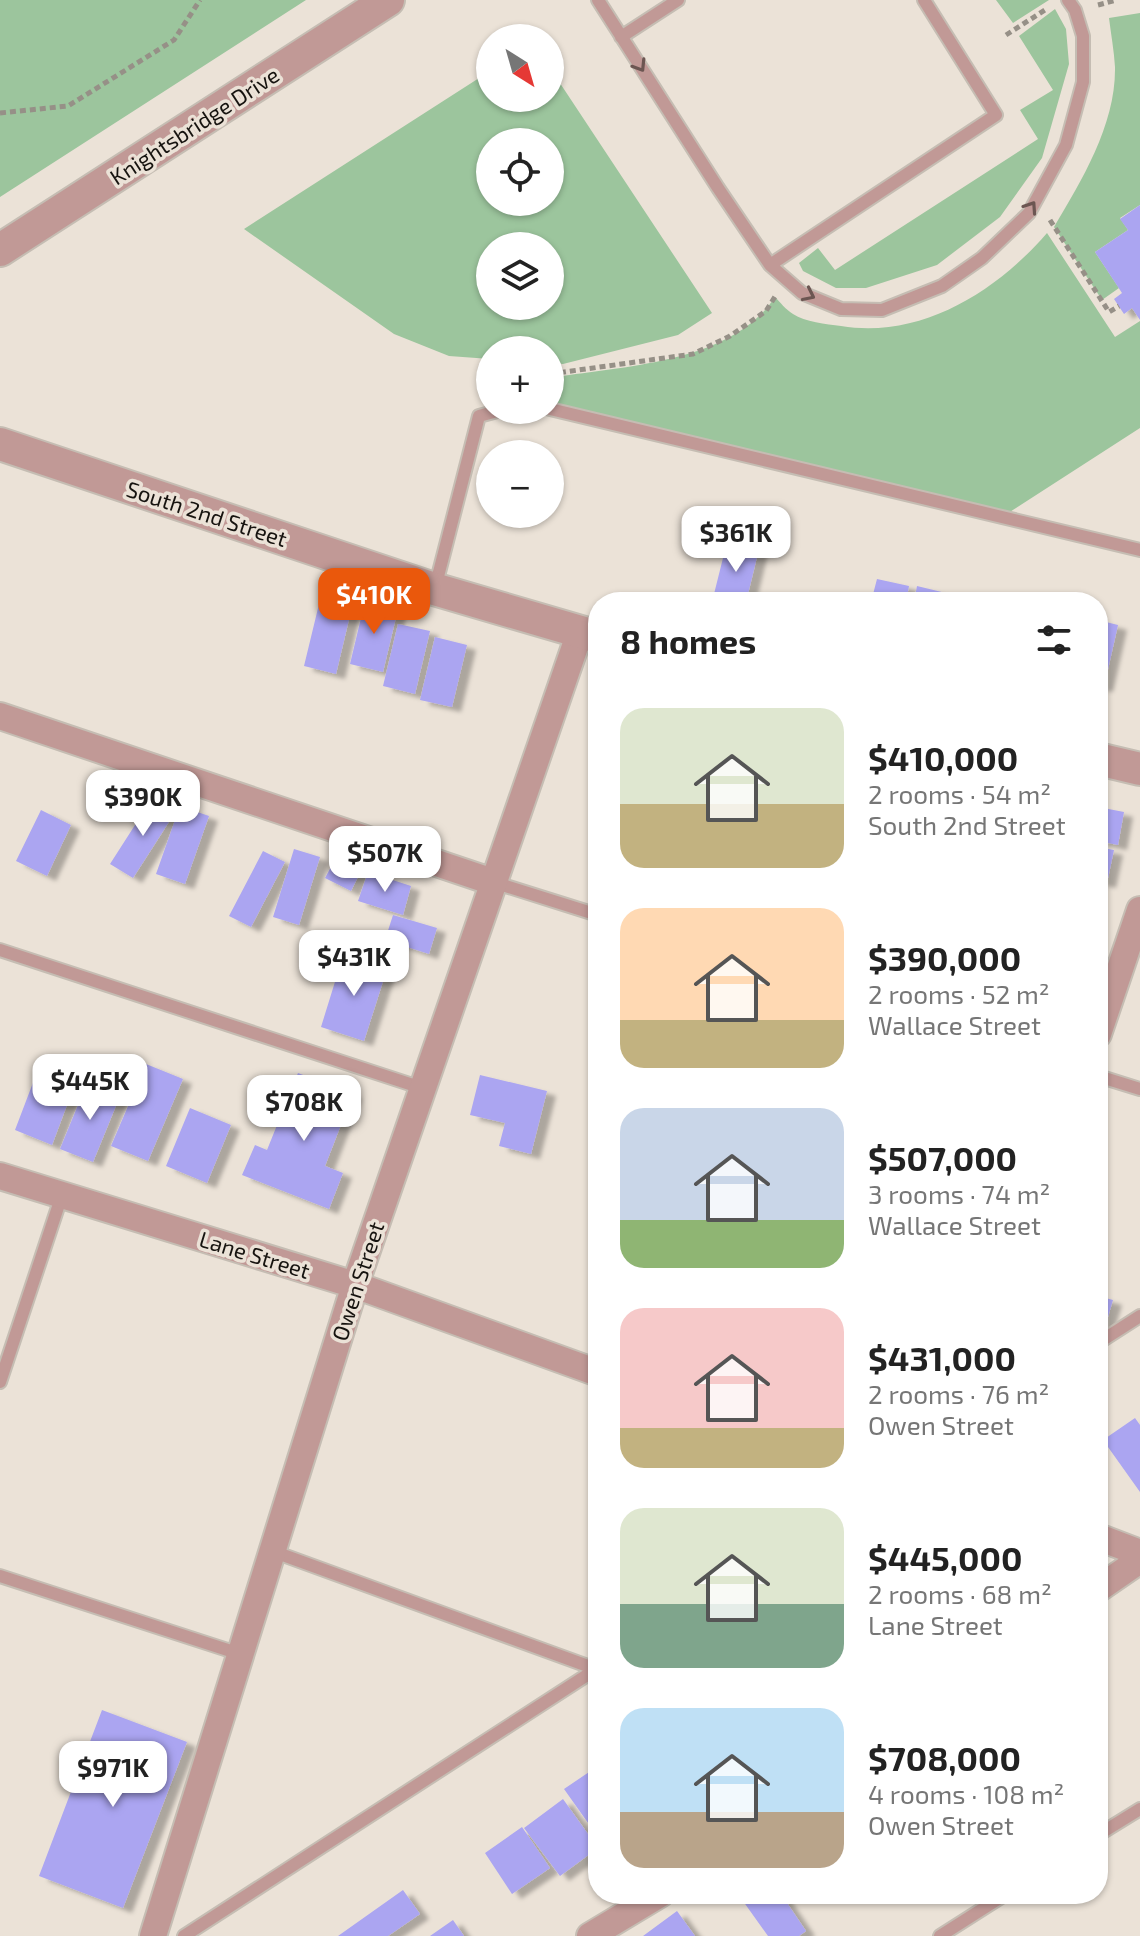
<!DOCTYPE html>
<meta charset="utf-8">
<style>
body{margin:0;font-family:"Exo 2",sans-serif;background:#f6f6f6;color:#222;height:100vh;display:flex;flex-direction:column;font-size:30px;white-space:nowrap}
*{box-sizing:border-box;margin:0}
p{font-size:26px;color:#767676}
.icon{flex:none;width:44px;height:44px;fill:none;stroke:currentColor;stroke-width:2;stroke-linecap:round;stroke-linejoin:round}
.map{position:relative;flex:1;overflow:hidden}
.sheet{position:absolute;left:588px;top:592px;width:520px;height:1312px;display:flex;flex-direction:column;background:#fff;border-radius:32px;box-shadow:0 2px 6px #0004}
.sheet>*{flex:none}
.needle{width:52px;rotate:143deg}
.buttons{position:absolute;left:476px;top:24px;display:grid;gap:16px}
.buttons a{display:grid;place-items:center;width:88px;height:88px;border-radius:50%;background:#fff;box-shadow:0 2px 6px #0004;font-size:40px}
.price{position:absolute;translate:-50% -68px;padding:0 18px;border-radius:16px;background:#fff;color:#222;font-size:26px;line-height:52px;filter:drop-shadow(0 2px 4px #0008)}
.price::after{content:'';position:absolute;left:50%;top:48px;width:24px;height:18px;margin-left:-12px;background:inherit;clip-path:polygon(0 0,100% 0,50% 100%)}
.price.on{background:#ea580c;color:#fff}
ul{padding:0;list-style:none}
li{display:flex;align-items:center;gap:24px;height:200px;padding:0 32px}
li span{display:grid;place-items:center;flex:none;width:224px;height:160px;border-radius:24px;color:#555}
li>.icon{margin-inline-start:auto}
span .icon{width:96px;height:96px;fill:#fffc;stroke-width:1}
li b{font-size:34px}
h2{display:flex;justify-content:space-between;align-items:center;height:96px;padding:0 32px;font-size:34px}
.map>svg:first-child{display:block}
</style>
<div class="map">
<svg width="1140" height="1936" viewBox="0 0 1140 1936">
<defs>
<filter id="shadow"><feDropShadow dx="9" dy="5" stdDeviation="2" flood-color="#0004"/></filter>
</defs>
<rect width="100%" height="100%" fill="#ebe2d7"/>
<!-- green -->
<path fill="#9cc59d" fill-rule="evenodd" d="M0,0H306L0,197Z
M996,0H1049L1013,23Z
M1055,9L1066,29L1069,64L1042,158L1000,217L937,265L866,288H836L803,271L799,263L818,248L835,270L1038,139L1020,110L1053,90L1019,36Z
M1140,13V205L1120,218L1128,230L1095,252L1119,288L1102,300L1054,227C1082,180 1116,124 1115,67C1114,51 1111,34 1109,18Z
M550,68L712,313L678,335L563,364L550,363V350H490V359L449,356L394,334L244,229L490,71V98H550ZM490,142H550V202H490ZM490,246H550V306H490Z
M1047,233L1115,337L1140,321V428L1002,517L550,409V378C621,366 731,364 775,297C780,302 786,310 793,314C805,322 826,324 841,326C921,339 996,292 1047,233Z"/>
<!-- building -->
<path fill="#aba5f1" filter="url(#shadow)" d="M1140,205V320L1132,308L1124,314L1114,299L1122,293L1095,252L1128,230L1120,219Z
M727,542L759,549L746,602H712Z
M877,579L909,586L906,602H871Z
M917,586L950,594L948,602H914Z
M365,601L398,609L383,672L350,664Z
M319,604L351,611L336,674L304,666Z
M1098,620L1118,625L1104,687L1098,686Z
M398,624L430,631L415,694L383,686Z
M435,637L467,645L452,707L420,700Z
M153,797L176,811L133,878L110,864Z
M180,806L209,816L185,884L156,874Z
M1098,807L1124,812L1118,845L1098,841Z
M41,810L71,825L47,876L16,861Z
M1098,847L1114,850L1107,883L1098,881Z
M294,849L320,857L299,925L273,917Z
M263,851L285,862L251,927L229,916Z
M339,852L364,865L351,891L325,878Z
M368,872L411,886L403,915L358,901Z
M393,915L437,928L429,954L385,940Z
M343,956L387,969L364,1041L321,1027Z
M42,1059L79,1073L52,1145L15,1130Z
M146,1064L183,1079L148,1161L111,1146Z
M298,1073L353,1094L325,1166L343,1173L329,1209L242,1175L255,1145L267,1150Z
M480,1075L547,1091L531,1154L499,1146L505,1123L470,1115Z
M87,1083L120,1096L93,1162L60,1149Z
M190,1108L231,1125L207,1183L166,1166Z
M1098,1296L1113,1300L1105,1327L1098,1325Z
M1135,1418L1140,1425V1492L1103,1440Z
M102,1710L187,1742L123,1908L39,1876Z
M595,1768L598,1772V1837L564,1789Z
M563,1799L598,1848L560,1876L524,1828Z
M522,1827L550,1868L512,1894L485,1853Z
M403,1890L420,1914L388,1936H338Z
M738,1894H781L806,1931L799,1936H768Z
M677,1911L695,1936H643Z
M453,1920L464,1936H430Z"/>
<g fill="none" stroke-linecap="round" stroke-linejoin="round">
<!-- service casing -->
<g stroke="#c5bdb3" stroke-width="16">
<path id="service" d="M598,0L718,188L770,265L802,293L841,309L882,310L942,286L982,258L1029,213L1066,145L1083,82V36L1075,10L1068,0
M621,37L678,0
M770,265L996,115L924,0
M550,409L1140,550
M435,588L479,416L501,410
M493,882L598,915
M0,950L422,1088
M1098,1076L1140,1089
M1098,1343L1140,1316
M0,1382L62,1195
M272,1551L596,1669L597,1665
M0,1576L240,1654
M1098,1835L1140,1809
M184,1936L598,1668
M940,1936L1006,1894"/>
</g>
<!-- minor casing -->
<g stroke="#c5bdb3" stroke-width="30">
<path id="minor" d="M0,716L493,882
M1098,1034L1140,910
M0,1176L355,1285L598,1373
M1098,1537L1140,1553
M1098,1589L1140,1560
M153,1936L355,1285L580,632
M590,1936L660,1894"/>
</g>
<!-- tertiary casing -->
<g stroke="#c5bdb3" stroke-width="36">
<path id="tertiary" d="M0,250L388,0
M0,444L434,589L598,637
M1098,759L1140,769"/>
</g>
<!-- path -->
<path stroke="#969087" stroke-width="5" stroke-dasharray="6 4" stroke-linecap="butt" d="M1098,5L1117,0
M1006,35L1048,8
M0,113L68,106L174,40L200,0
M1050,220L1109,312L1119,306
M550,374L693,354L730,336L766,311L776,295"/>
<!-- service -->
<use href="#service" stroke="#c19996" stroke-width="12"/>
<!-- minor -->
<use href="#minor" stroke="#c19996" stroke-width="26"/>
<!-- tertiary -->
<use href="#tertiary" stroke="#c19996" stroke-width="32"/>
</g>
<!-- one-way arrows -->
<defs><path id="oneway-chevron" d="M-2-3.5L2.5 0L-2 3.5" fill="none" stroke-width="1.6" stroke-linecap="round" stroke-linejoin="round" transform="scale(2)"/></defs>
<g stroke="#6c5652">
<use href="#oneway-chevron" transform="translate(640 66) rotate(58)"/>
<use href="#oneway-chevron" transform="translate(1031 207) rotate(-56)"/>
<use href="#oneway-chevron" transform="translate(809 295) rotate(26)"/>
</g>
<g text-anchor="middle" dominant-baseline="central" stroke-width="7" stroke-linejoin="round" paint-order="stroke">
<!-- street labels -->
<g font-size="22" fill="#16130f" stroke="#ebe2d7">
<text transform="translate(194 125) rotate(-33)">Knightsbridge Drive</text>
<text transform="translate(207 513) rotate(18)">South 2nd Street</text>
<text transform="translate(255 1254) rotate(17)">Lane Street</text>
<text transform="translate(357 1281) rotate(-72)">Owen Street</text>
</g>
</g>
</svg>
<div class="buttons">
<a><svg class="needle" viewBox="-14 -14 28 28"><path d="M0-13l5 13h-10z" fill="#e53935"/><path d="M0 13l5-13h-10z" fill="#767676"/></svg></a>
<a><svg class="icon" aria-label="locate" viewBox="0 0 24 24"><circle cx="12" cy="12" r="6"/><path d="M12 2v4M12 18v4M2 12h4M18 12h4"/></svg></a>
<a><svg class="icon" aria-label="layers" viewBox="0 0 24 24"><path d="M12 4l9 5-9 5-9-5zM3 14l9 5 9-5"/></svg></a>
<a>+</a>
<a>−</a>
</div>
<b class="price" style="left:736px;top:574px">$361K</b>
<b class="price on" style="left:374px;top:636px">$410K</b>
<b class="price" style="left:143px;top:838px">$390K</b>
<b class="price" style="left:385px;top:894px">$507K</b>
<b class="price" style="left:354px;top:998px">$431K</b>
<b class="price" style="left:90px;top:1122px">$445K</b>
<b class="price" style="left:304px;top:1143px">$708K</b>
<b class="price" style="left:113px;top:1809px">$971K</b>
<section class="sheet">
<h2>8 homes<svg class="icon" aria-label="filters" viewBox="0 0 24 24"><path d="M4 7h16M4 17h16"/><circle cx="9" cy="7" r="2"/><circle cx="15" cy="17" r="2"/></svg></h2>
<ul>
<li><span style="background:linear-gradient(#dfe7d0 60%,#c2b280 0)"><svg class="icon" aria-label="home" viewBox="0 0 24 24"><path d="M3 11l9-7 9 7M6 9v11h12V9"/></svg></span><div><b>$410,000</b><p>2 rooms · 54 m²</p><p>South 2nd Street</p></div></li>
<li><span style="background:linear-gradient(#ffd9b3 70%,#c2b280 0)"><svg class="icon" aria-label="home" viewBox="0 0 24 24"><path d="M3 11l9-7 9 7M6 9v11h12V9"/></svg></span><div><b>$390,000</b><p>2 rooms · 52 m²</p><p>Wallace Street</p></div></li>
<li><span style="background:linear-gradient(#c9d6e8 70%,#8fb573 0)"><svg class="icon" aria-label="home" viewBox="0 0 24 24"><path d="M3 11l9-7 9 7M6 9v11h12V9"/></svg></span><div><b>$507,000</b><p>3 rooms · 74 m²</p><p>Wallace Street</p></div></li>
<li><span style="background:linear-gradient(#f6c9c9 75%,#c2b280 0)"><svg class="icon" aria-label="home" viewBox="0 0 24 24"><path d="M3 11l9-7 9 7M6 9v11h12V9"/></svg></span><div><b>$431,000</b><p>2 rooms · 76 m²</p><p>Owen Street</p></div></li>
<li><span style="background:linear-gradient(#dfe7d0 60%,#7fa58c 0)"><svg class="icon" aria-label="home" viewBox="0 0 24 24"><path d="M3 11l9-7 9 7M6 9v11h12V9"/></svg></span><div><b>$445,000</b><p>2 rooms · 68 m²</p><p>Lane Street</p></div></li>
<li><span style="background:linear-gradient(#bfe0f5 65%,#b9a48a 0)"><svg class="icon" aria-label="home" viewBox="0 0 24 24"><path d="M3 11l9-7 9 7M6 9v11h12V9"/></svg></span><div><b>$708,000</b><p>4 rooms · 108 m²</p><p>Owen Street</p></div></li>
</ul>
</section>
</div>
